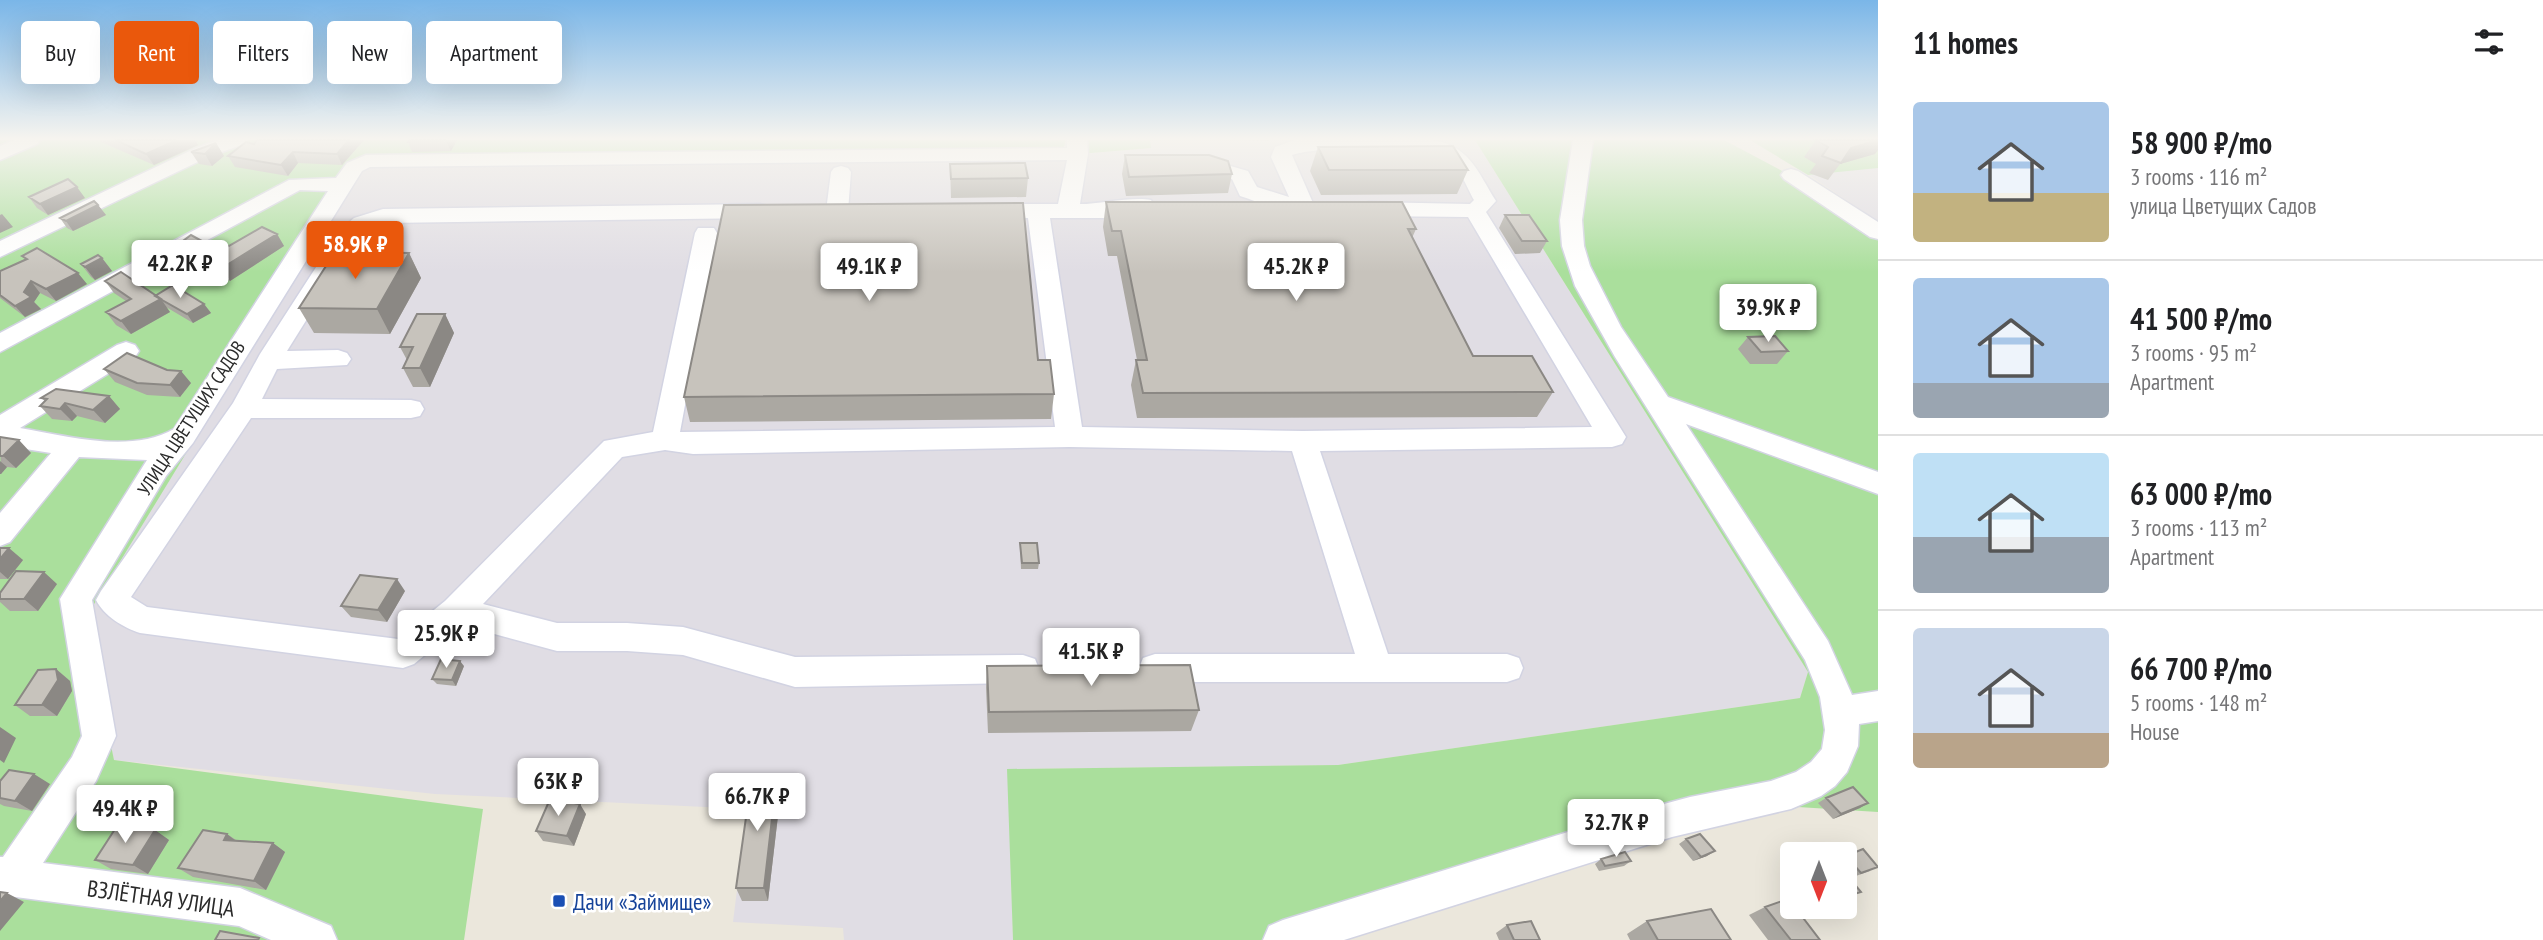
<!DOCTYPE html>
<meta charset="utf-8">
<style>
body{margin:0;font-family:"PT Sans Narrow",sans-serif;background:#f2f2f2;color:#202124;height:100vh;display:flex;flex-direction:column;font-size:26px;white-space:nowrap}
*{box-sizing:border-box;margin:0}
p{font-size:23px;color:#757577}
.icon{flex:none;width:38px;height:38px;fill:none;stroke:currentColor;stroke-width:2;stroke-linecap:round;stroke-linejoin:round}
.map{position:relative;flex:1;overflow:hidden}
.details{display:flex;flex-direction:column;background:#fff;width:665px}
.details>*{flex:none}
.guide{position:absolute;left:21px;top:21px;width:665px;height:63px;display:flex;gap:14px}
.needle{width:46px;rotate:180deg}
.fabs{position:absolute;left:1780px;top:842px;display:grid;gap:14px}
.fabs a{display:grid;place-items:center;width:77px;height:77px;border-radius:7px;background:#fff;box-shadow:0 7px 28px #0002;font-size:35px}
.price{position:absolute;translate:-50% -60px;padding:0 16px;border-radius:7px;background:#fff;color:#222;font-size:23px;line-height:46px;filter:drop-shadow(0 2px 4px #0008)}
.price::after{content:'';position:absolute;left:50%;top:42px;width:21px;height:16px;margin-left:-10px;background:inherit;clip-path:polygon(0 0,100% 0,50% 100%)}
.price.on{background:#ea580c;color:#fff}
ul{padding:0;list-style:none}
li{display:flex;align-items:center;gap:21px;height:175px;padding:0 35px}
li+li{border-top:2px solid #e0e0e0}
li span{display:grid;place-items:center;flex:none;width:196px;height:140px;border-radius:7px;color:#555}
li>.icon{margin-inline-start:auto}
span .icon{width:84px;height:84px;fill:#fffc;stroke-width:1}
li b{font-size:30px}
h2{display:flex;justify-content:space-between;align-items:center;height:84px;padding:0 35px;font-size:30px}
.tag{padding:0 24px;border-radius:7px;background:#fff;box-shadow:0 7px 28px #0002;font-size:24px;line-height:63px}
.tag.on{background:#ea580c;color:#fff}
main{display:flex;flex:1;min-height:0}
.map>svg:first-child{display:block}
</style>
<main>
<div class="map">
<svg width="1878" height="940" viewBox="0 0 1878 940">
<rect width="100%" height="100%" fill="#ebe7dc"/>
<!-- industrial -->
<path fill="#e0dde4" d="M1150,140H1475L1808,672L1800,698L1338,765L1008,769L1013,940H844L843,928L733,922L747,809L435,794L114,760L85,619L359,170L393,161L1061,156L1150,148Z
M1878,166V221L1806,173Z"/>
<!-- green -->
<path fill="#aadf9c" d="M0,140H1066L1061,156L393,161L359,170L85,619L114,760L483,809L464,940H0Z
M1081,140H1150L1151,148L1078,154Z
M1475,140H1724L1878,222V812L1748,804L1283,940H1013L1007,769L1338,765L1800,698L1808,672Z
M1750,140H1878V168L1808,175Z"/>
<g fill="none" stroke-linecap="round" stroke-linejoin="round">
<!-- minor casing -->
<g stroke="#d2d3e2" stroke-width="3">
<path id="minor" d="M14,140H40L37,144L0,160V146Z
M218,140H247L244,144L208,157L0,257V241L194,149Z
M1067,140H1087L1088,154L1080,204C1100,204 1134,196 1151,200L1154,205L1151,210L1104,218H1050L1082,427L1303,431L1592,427L1468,217L1369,216L1361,214L1358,209L1361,204L1369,202L1470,204L1474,200C1467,188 1459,166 1448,159C1425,144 1318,146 1292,155L1313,203L1326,205L1329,210L1326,215C1298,222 1267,204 1240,196L1232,179L1205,171L1188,170L1185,166L1188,162L1206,159L1248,171L1257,187L1289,197L1271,157L1275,147L1295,140H1430C1469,144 1477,171 1496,201L1486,212L1626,437L1622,444L1612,447L1320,451L1388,654H1507L1519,658L1523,668L1519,678L1507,682H1155L1143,678L1139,668L1143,658L1155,654H1355L1292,451L1070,447L693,454L665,450L622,457L483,604L557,623H627L683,627L795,657L1023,655L1035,659L1039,669L1035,679L1023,683L795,687L683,655L627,651H557L461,625L414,664L403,668L140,633C124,628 104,616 96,600L101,591L233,403L260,354L340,230L354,218L383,209L760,204L768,206L771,211L768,216L760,218L385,223L370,228L357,239L287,351L338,350L347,353L351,359L347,365L277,369L262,399L411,400L420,402L424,409L420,416L411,418H251L131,597L147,607L398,639L445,601L604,441L653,432L695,233L698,228H714L717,233L680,432L1055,427L1028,218L978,216L975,211L978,206L986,204H1058L1067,160L370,167L362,171L193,443L166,476L92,600L116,736L96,781L43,863L240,888L331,926L337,940H271L239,926L0,895V857H3L72,757L82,736L60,599L147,460L79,457L10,542L0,546V513L51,453L0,445V415L117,345L126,342L135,345L139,351L135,357L20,428C67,436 130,454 174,429L328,191L300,190L0,352V333L289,180L336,178L347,163L366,155L1067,148Z
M1573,140H1593L1582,220L1584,246L1590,266L1621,327L1668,397L1878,472V494L1686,424L1828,641L1852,695L1878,691V721L1859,724L1858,746L1847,772L1835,786L1821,796L1791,809L1672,837L1344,940H1263L1269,926L1283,920L1623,815L1690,797L1771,781L1796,772L1811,762L1822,749L1825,730L1820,697L1805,660L1615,357L1575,286L1562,246L1560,220Z
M841,166L848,168L851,172L848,211L845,216H829L826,211L831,172L834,168Z
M1791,169L1798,171L1878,222V239L1870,237L1784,179L1781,175L1784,171Z"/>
</g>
<!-- minor -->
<use href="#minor" fill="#fff" fill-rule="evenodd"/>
</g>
<!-- wall -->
<path fill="#aba8a2" d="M100,140H195L198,145L154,165L101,142Z
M364,140L342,165L298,163L288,176L235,167L228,156L254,144Z
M409,140H457L451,151L412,152L408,142Z
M1199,140H1269V141Z
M1816,140L1875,154L1840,164L1828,180L1809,173L1816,164L1804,157Z
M216,143L224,156L212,166L199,164L191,152Z
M1318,147L1468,170L1457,194L1321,195L1310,171Z
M1125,155L1232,174L1228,193L1126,196L1122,174Z
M950,164L1028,178L1026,197L951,198Z
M29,197L85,198L48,215L37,208Z
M1106,202L1416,229L1412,238L1473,356L1553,392L1537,417L1137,418L1131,385L1136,360H1137L1117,256H1108L1103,227Z
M98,205L106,215L73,231L67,228L60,218Z
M1505,215L1547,241L1540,253L1515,254L1499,228Z
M277,234L284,246L230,281L187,256L179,244L220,251Z
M409,253L421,278L390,334L314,333L299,308Z
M22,256L87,284L56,301L40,293L34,302L41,309L25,317L0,298V271L25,259Z
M102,258L112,271L95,280L91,277L81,264Z
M105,281L155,296L204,304L211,313L193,323L166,307L170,312L131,334L116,325L106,312L126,301L114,293Z
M445,314L454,333L430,387H413L403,368L407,360L400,347Z
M1748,337L1788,351L1777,364H1750L1738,349Z
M1038,360L1054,394L1051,419L690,422L684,397Z
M104,369L191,383L180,397L147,395L115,382Z
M109,396L120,409L105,423L77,416L72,421L52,419L40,406L45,401L41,398Z
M0,437L31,453L16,468L7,467L1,474Z
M1020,543L1039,563L1038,569H1021Z
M0,548L23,560L8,579H0Z
M57,584L38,611H10L0,602V593Z
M405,591L387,622L351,617L341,606Z
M464,666L456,686L437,684L432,679Z
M987,666L1199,710L1191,731L988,733L986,688Z
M56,669L70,681L72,691L57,716H30L15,705Z
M0,781L50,784L32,811L4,806L0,804Z
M781,790L768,901H742L736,888Z
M1826,798L1860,808L1833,819L1818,803Z
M586,814L574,846L543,841L536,831Z
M155,830L169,840L148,874L111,869L95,860Z
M227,834L236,840L273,843L285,852L266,890L193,877L178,868Z
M1686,839L1707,856L1693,861L1679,844Z
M1863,849L1870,871L1853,877L1844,868V856Z
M1601,859L1631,861L1624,866L1599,871L1595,864Z
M1765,907L1820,940H1768L1749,915Z
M1647,921L1731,940H1630L1627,934Z
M1507,925L1540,940H1499L1496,933Z"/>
<!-- shaded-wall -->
<path fill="#8b8884" d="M177,140H195L198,145L154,165L146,154Z
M349,140H364L342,165L337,154Z
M447,140H457L451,151L446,141Z
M1878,140V150L1875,154L1840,164L1851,148Z
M216,143L224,156L212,166L205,154Z
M293,152L298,163L288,176L281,165Z
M77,187L85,198L48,215L40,204Z
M98,205L106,215L73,231L66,221Z
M2,214L13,227L0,233V215Z
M277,234L284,246L230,281L222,268Z
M409,253L421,278L390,334L377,309Z
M102,258L112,271L95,280L85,267Z
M78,273L87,284L56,301L46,289Z
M31,281L40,293L34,302L41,309L25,317L15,306Z
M161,299L170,312L131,334L121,321Z
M204,304L211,313L193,323L187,314Z
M445,314L454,333L430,387L420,368Z
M181,371L191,383L180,397L170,385Z
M109,396L120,409L105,423L93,410Z
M65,403L77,416L72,421L60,409Z
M19,440L31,453L16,468L3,456Z
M0,461L7,467L1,474H0Z
M9,548L23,560L8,579L0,572V559Z
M44,572L57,584L38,611L24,599Z
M397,579L405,591L387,622L378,610Z
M460,661L464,666L456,686L452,680Z
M56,669L70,681L72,691L57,716L42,705Z
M0,727L16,738L4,763L0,760Z
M34,774L50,784L32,811L15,801Z
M777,775L781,790L768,901L764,888Z
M1868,803L1860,808L1833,819L1841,814Z
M580,804L586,814L574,846L567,836Z
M155,830L169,840L148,874L133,865Z
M227,834L240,844L224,840Z
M273,843L285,852L266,890L254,881Z
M1715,851L1707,856L1693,861L1701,857Z
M7,893L24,902L0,931V901Z"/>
<!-- building -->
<path fill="#c7c3bc" stroke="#8b8884" stroke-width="2" d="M115,140H177L146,154Z
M257,140H349L337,154L293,152L281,165L228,156L246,142L254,144Z
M409,140H447L408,142Z
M1816,140H1878L1851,148L1841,163L1822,156L1828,147Z
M216,143L205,154L191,152Z
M1453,146L1468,170H1329L1318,147Z
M1125,155H1209L1228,161L1232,174L1129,177Z
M1025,163L1028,178L951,179L950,164Z
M68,179L77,187L40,204L29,197Z
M94,201L98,205L66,221L60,218Z
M1106,202H1402L1416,229H1408L1473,356H1532L1553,392L1143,393L1136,360H1147L1121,231H1112Z
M1023,203L1038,360H1050L1054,394L684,397L724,205Z
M1505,215H1529L1547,241H1522Z
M262,227L277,234L222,268L179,244L191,235L220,251Z
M37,248L78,273L46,289L31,281L24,292L31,297L15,306L0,295V271L27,259L22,256Z
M335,252L409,253L377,309L299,308Z
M98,255L102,258L85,267L81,264Z
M121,272L161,299L121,321L106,312L131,299L105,281Z
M173,285L204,304L187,314L155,296Z
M417,314H445L420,368H403L413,347H400Z
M1775,336L1788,351L1761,352L1748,337Z
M127,353L167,370L181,371L170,385L137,383L104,369Z
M56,389L109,396L93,410L65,403L60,409L40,406L47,399L41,398Z
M0,437L19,440L3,456H0Z
M1020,543H1037L1039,563H1022Z
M0,548H9L0,559Z
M16,571L44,572L24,599H0V593Z
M360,575L397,579L378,610L341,606Z
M441,659L460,661L452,680L432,679Z
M1190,665L1199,710L989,712L987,666Z
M56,669L58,680L42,705H15L38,670Z
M9,770L34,774L15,801L0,798V781Z
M752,775H777L764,888H736Z
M1853,787L1868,803L1841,814L1826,798Z
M550,799L580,804L567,836L536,831Z
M117,826L155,830L133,865L95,860Z
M203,830L227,834L224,840L273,843L254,881L178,868Z
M1700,834L1715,851L1701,857L1686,839Z
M1863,849L1878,867L1861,873L1846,856Z
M1625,852L1631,861L1605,866L1601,859Z
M1844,874H1846L1861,892L1844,897Z
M0,892L7,893L0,901Z
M1788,899L1792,905V906H1794L1820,940H1791L1765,907Z
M1711,909L1731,940H1658L1647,921Z
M1531,921L1540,940H1514L1507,925Z
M220,931L259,938L258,940H215Z"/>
<!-- sky -->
<linearGradient id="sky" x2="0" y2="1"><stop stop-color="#7ab6e8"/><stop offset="0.51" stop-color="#f6f4ef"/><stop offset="1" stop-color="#f6f4ef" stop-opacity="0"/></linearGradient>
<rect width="1878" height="272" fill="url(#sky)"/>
<!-- markers -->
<rect fill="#1a4fb4" stroke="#fff" stroke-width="2.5" x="552" y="894" width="14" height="14" rx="3.5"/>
<g text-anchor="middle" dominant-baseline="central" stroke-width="5" stroke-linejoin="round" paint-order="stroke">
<!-- street labels -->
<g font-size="19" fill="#2a2a2a" stroke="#fff">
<text transform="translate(191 418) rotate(-57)">УЛИЦА ЦВЕТУЩИХ САДОВ</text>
</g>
<!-- near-street labels -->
<g font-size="23" fill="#2a2a2a" stroke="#fff">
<text transform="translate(161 898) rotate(8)">ВЗЛЁТНАЯ УЛИЦА</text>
</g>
<!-- near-transit labels -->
<g font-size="23" fill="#164399" stroke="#fff" text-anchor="start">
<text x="573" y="901">Дачи «Займище»</text>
</g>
</g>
</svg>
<div class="fabs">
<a><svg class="needle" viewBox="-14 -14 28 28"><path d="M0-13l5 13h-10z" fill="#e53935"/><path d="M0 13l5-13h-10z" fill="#757577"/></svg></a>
</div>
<b class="price on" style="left:355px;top:281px">58.9K ₽</b>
<b class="price" style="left:180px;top:300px">42.2K ₽</b>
<b class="price" style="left:869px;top:303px">49.1K ₽</b>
<b class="price" style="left:1296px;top:303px">45.2K ₽</b>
<b class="price" style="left:1768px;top:344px">39.9K ₽</b>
<b class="price" style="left:446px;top:670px">25.9K ₽</b>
<b class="price" style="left:1091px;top:688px">41.5K ₽</b>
<b class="price" style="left:558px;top:818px">63K ₽</b>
<b class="price" style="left:757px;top:833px">66.7K ₽</b>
<b class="price" style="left:125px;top:845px">49.4K ₽</b>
<b class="price" style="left:1616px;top:859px">32.7K ₽</b>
<div class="guide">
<a class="tag">Buy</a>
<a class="tag on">Rent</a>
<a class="tag">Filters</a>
<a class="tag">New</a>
<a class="tag">Apartment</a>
</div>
</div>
<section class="details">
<h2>11 homes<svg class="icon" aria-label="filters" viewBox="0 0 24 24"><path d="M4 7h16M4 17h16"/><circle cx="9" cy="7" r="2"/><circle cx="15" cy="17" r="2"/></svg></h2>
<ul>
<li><span style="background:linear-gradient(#a9c7e8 65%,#c2b280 0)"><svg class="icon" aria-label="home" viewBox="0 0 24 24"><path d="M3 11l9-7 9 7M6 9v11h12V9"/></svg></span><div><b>58 900 ₽/mo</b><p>3 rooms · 116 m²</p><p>улица Цветущих Садов</p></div></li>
<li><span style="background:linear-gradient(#a9c7e8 75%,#9aa5b1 0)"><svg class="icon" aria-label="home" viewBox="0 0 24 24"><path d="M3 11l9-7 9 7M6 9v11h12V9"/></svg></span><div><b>41 500 ₽/mo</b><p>3 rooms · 95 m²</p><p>Apartment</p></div></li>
<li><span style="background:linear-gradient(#bfe0f5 60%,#9aa5b1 0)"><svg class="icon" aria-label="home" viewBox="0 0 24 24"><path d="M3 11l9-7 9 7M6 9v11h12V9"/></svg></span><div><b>63 000 ₽/mo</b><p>3 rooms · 113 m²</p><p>Apartment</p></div></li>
<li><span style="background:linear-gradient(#c9d6e8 75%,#b9a48a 0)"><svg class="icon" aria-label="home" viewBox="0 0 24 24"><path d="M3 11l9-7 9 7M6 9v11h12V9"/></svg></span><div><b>66 700 ₽/mo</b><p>5 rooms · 148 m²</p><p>House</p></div></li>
</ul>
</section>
</main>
